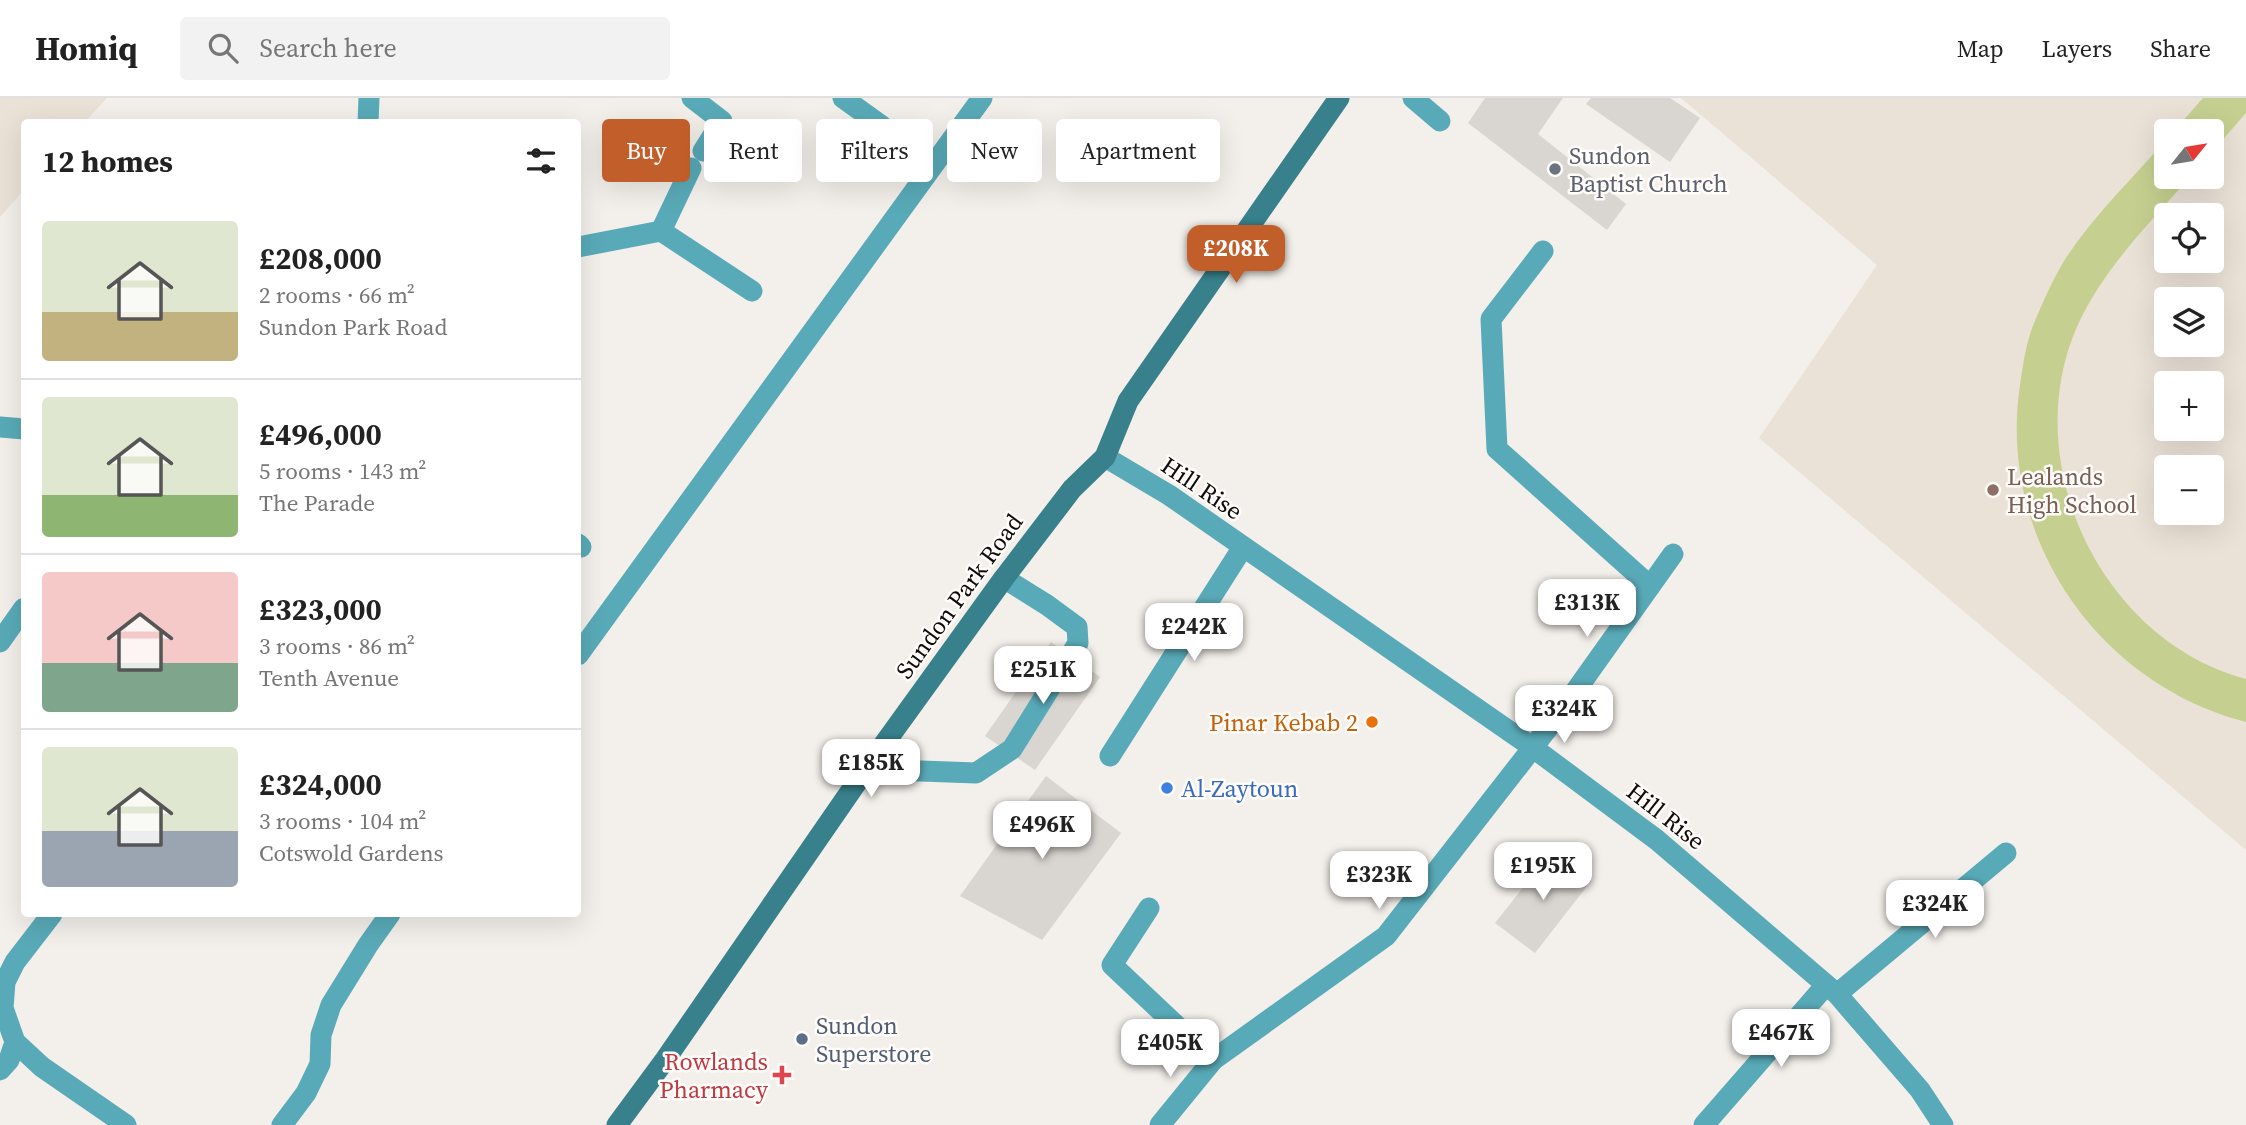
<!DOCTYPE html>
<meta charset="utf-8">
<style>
body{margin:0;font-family:"Source Serif 4",serif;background:#f2f2f2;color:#222;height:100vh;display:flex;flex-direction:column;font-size:26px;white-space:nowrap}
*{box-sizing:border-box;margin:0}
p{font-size:23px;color:#767676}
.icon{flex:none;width:38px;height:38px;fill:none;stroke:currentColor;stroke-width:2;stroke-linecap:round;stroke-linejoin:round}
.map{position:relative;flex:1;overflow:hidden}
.panel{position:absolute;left:21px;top:21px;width:560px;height:798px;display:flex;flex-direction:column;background:#fff;border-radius:7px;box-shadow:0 7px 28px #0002}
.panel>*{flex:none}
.guide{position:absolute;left:602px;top:21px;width:665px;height:63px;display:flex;gap:14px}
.needle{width:46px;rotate:60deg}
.buttons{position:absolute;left:2154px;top:21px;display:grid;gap:14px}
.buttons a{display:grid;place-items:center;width:70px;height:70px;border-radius:7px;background:#fff;box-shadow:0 7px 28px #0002;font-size:35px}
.price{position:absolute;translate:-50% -60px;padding:0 16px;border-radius:14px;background:#fff;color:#222;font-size:23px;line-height:46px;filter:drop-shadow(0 2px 4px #0008)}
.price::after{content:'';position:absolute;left:50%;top:42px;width:21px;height:16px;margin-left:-10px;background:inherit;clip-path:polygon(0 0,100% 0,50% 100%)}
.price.on{background:#c25e2a;color:#fff}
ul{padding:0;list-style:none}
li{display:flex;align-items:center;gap:21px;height:175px;padding:0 21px}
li+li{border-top:2px solid #e0e0e0}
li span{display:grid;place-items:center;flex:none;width:196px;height:140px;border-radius:7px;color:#555}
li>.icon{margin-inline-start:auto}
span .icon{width:84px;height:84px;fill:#fffc;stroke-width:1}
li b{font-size:30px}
h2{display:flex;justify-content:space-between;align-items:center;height:84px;padding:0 21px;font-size:30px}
.pill{padding:0 24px;border-radius:7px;background:#fff;box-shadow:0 7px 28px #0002;font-size:24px;line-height:63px}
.pill.on{background:#c25e2a;color:#fff}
header{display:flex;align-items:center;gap:42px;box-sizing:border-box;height:98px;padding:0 35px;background:#fff;border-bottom:2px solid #e0e0e0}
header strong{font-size:33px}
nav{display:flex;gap:38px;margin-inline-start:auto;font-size:24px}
.search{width:490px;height:63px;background:#f2f2f2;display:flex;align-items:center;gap:18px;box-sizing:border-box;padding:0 24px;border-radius:7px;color:#767676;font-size:26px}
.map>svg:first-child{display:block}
</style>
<header>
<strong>Homiq</strong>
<div class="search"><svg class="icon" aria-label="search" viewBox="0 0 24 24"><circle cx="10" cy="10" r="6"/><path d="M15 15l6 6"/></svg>Search here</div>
<nav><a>Map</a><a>Layers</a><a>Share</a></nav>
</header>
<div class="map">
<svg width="2246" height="1027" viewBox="0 0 2246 1027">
<rect width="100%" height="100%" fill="#f3efea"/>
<!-- built -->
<path fill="#ebe2d7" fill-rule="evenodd" d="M0,0H107L85,24H24V92L0,119Z
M1681,0H2246V752L1759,340L1877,167ZM2166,33H2212V79H2166ZM2166,117H2212V163H2166ZM2166,201H2212V247H2166ZM2166,285H2212V331H2166ZM2166,369H2212V415H2166Z"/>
<!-- green -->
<path fill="#c5d090" d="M2203,0H2246V15L2212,54V33H2174Z
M2166,42V79H2190C2148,127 2102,172 2076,231C2018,368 2103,543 2246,581V624C2098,586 1997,440 2020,287C2023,266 2026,245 2034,225C2043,204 2052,183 2064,163C2092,119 2132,81 2166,42Z"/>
<!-- building -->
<path fill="#d9d5d0" d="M1485,0H1563L1538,36L1626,106L1607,132L1468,25Z
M1591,0H1670L1700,20L1670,64L1586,6Z
M1051,544L1100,579L1035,672L985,638Z
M1046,678L1121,735L1042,842L960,798Z
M1552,753L1591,783L1535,855L1495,825Z"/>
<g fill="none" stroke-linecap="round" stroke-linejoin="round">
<!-- lane -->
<path stroke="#59aab8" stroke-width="21" d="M692,0L722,23L703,53
M843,0L882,28
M1413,0L1440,23
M661,133L691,70
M1543,153L1491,221L1497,351L1650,488
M578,446L581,449
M0,544L24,510
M578,557L982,0
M1149,810L1112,867L1213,962
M282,1027L306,995L320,966L321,937L331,907L368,847L390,816"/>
<!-- street -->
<path stroke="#59aab8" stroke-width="21" d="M368,24L369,0
M578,149L661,133L752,193
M0,329L24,331
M1105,359L1169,397L1532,649L1657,742L1837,896L1920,992L1943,1027
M1110,658L1243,449
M866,671L976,675L1012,651L1078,545L1077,529L1047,507L1004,480
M52,816L15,864L5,884L3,910L15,944L42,969L126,1027
M1837,896L2006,755
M0,972L9,962L15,944
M1160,1027L1213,962L1386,838L1562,612L1673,456
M1704,1027L1826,887"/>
<!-- secondary -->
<path stroke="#37808c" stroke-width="21" d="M617,1027L665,962L866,671L1004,480L1072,391L1105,359L1128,303L1339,0"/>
</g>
<!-- markers -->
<circle fill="#6b7280" stroke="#fffcf9" stroke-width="2.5" cx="1555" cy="71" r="7"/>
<circle fill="#8d6e63" stroke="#fffcf9" stroke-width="2.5" cx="1993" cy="392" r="7"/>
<circle fill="#e8710a" stroke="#fffcf9" stroke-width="2.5" cx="1372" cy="624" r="7"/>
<circle fill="#3f7fe0" stroke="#fffcf9" stroke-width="2.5" cx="1167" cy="690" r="7"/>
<circle fill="#5c6f8a" stroke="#fffcf9" stroke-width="2.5" cx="802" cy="941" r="7"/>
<path fill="#e0444e" stroke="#fffcf9" stroke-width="2.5" d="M778.5 966.5h7v7h7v7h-7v7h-7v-7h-7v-7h7z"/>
<g text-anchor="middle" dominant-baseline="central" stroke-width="5" stroke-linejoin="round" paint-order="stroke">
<!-- worship labels -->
<g font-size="24" fill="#5b616d" stroke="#fffcf9" text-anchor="start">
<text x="1569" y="57">Sundon<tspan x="1569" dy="28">Baptist Church</tspan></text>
</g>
<!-- education labels -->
<g font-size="24" fill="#785e54" stroke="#fffcf9" text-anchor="start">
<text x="2007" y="378">Lealands<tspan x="2007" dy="28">High School</tspan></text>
</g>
<!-- street labels -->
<g font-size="24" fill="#0d0c0b" stroke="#fffcf9">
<text transform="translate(1202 390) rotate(34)">Hill Rise</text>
<text transform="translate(959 498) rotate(-54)">Sundon Park Road</text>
<text transform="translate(1666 718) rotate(38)">Hill Rise</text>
</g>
<!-- food labels -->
<g font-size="24" fill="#c56008" stroke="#fffcf9" text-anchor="end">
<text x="1358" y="624">Pinar Kebab 2</text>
</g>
<!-- shop labels -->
<g font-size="24" fill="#366cbe" stroke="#fffcf9" text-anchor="start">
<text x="1181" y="690">Al-Zaytoun</text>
</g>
<!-- service labels -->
<g font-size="24" fill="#4e5e75" stroke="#fffcf9" text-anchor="start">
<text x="816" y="927">Sundon<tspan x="816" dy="28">Superstore</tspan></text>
</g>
<!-- health labels -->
<g font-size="24" fill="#be3a42" stroke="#fffcf9" text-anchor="end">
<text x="768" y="963">Rowlands<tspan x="768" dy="28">Pharmacy</tspan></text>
</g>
</g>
</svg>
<div class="buttons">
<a><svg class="needle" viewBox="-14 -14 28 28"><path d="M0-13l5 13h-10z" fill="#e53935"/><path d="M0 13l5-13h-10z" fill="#767676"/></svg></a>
<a><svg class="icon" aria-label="locate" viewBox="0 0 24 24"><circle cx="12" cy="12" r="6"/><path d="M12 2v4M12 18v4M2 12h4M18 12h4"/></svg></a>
<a><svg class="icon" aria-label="layers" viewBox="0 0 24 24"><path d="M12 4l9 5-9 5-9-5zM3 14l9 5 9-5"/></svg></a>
<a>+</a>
<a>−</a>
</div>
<b class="price on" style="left:1236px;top:187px">£208K</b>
<b class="price" style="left:1587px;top:541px">£313K</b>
<b class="price" style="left:1194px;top:565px">£242K</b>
<b class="price" style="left:1043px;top:608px">£251K</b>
<b class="price" style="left:1564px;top:647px">£324K</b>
<b class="price" style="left:871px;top:701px">£185K</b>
<b class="price" style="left:1042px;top:763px">£496K</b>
<b class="price" style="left:1543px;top:804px">£195K</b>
<b class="price" style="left:1379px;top:813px">£323K</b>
<b class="price" style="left:1935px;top:842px">£324K</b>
<b class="price" style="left:1781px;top:971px">£467K</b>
<b class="price" style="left:1170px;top:981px">£405K</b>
<div class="guide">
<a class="pill on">Buy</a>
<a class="pill">Rent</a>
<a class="pill">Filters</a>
<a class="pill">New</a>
<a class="pill">Apartment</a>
</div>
<section class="panel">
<h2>12 homes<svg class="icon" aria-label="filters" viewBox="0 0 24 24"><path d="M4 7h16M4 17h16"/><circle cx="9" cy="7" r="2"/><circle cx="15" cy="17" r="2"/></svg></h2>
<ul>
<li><span style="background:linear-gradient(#dfe7d0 65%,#c2b280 0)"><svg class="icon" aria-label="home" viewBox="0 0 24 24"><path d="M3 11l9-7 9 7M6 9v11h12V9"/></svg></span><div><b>£208,000</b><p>2 rooms · 66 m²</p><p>Sundon Park Road</p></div></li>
<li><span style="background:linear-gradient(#dfe7d0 70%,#8fb573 0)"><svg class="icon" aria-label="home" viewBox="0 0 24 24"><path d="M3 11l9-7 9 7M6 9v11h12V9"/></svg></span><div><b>£496,000</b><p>5 rooms · 143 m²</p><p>The Parade</p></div></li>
<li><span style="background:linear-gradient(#f6c9c9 65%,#7fa58c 0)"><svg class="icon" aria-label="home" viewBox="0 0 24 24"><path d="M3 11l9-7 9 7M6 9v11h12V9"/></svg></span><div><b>£323,000</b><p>3 rooms · 86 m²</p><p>Tenth Avenue</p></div></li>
<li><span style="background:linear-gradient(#dfe7d0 60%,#9aa5b1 0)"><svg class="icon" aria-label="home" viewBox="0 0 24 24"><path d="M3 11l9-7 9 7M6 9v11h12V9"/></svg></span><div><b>£324,000</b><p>3 rooms · 104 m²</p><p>Cotswold Gardens</p></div></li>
</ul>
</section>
</div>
